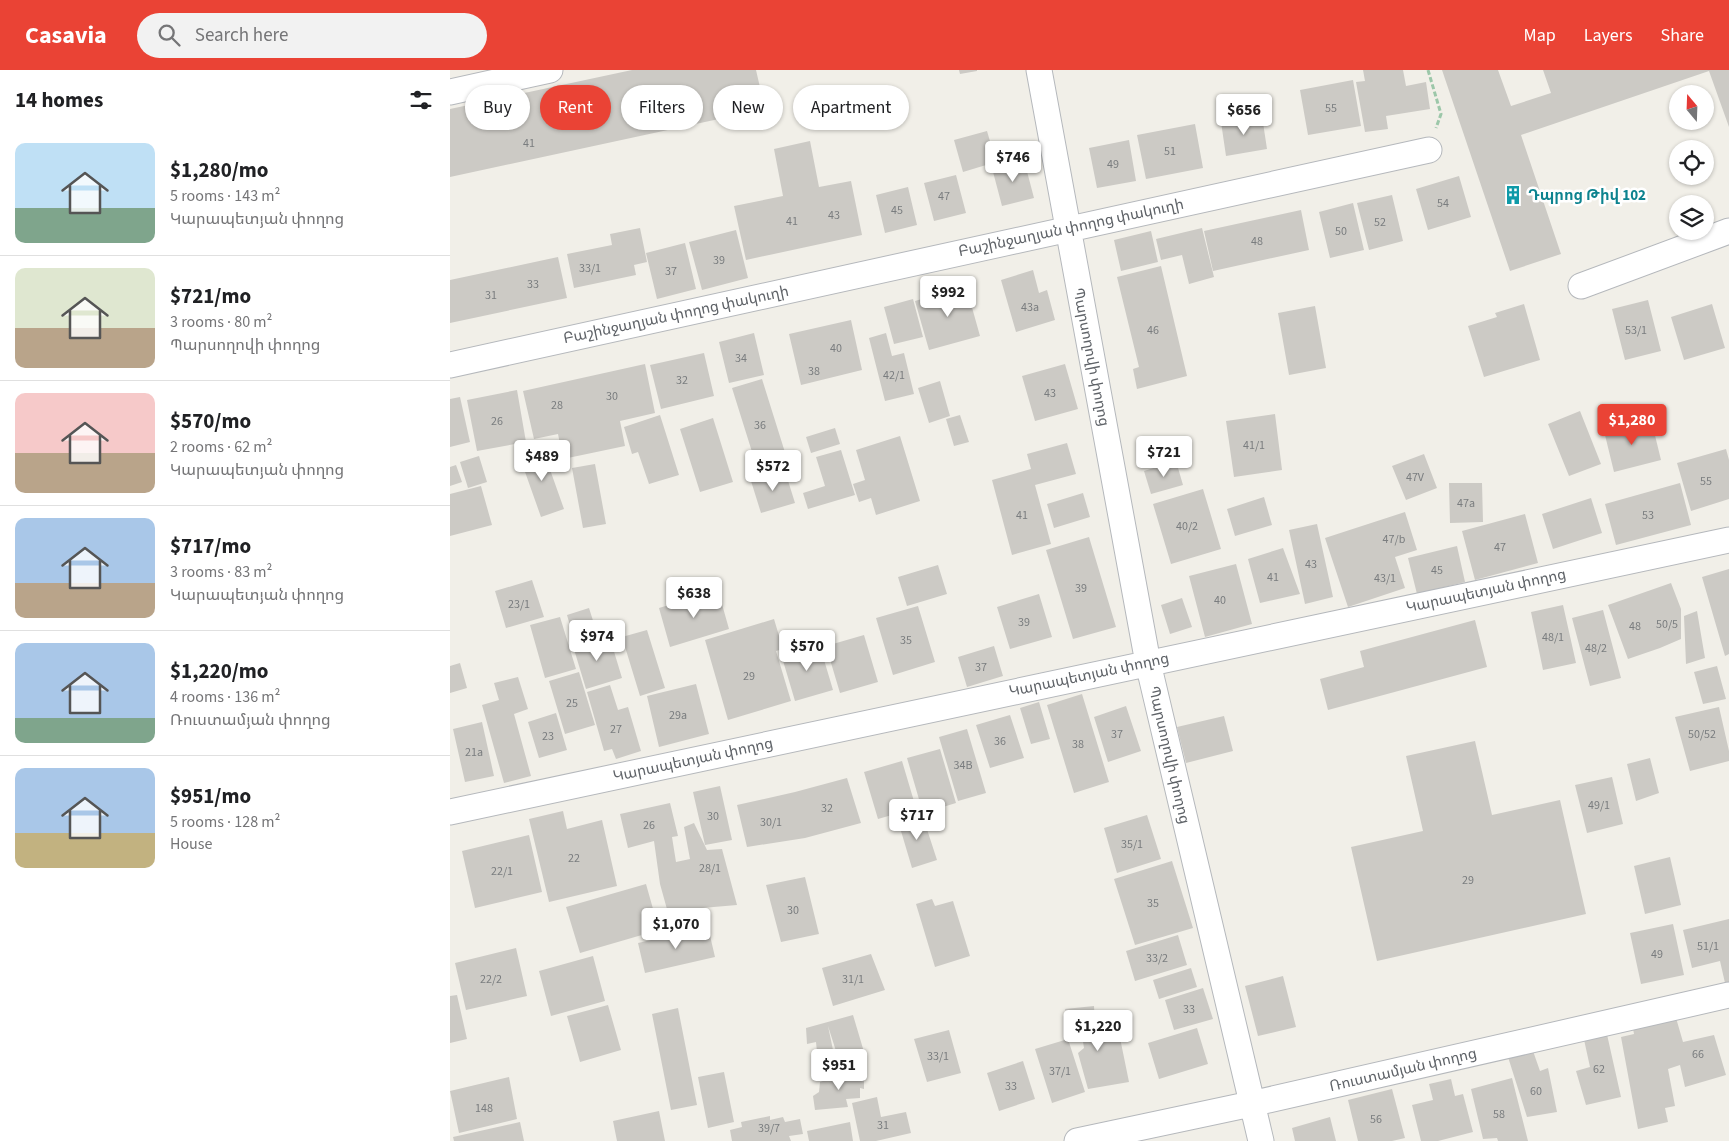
<!DOCTYPE html>
<meta charset="utf-8">
<style>
body{margin:0;font-family:"Source Sans 3","Noto Sans Armenian",sans-serif;background:#f2f2f2;color:#202124;height:100vh;display:flex;flex-direction:column;font-size:19px;white-space:nowrap}
*{box-sizing:border-box;margin:0}
p{font-size:16px;color:#757577}
.icon{flex:none;width:28px;height:28px;fill:none;stroke:currentColor;stroke-width:2;stroke-linecap:round;stroke-linejoin:round}
.map{position:relative;flex:1;overflow:hidden}
.details{display:flex;flex-direction:column;background:#fff;width:450px}
.details>*{flex:none}
.guide{position:absolute;left:15px;top:15px;width:475px;height:45px;display:flex;gap:10px}
.needle{width:32px;rotate:341deg}
.controls{position:absolute;left:1219px;top:15px;display:grid;gap:10px}
.controls a{display:grid;place-items:center;width:45px;height:45px;border-radius:50%;background:#fff;box-shadow:0 1px 4px #0004;font-size:25px}
.price{position:absolute;translate:-50% -42px;padding:0 11px;border-radius:5px;background:#fff;color:#222;font-size:16px;line-height:32px;filter:drop-shadow(0 1px 2px #0008)}
.price::after{content:'';position:absolute;left:50%;top:30px;width:15px;height:11px;margin-left:-8px;background:inherit;clip-path:polygon(0 0,100% 0,50% 100%)}
.price.selected{background:#ea4335;color:#fff}
ul{padding:0;list-style:none}
li{display:flex;align-items:center;gap:15px;height:125px;padding:0 15px}
li+li{border-top:1px solid #e0e0e0}
li span{display:grid;place-items:center;flex:none;width:140px;height:100px;border-radius:10px;color:#555}
li>.icon{margin-inline-start:auto}
span .icon{width:60px;height:60px;fill:#fffc;stroke-width:1}
li b{font-size:21px}
h2{display:flex;justify-content:space-between;align-items:center;height:60px;padding:0 15px;font-size:21px}
.pill{padding:0 18px;border-radius:22px;background:#fff;box-shadow:0 1px 4px #0004;font-size:18px;line-height:45px}
.pill.selected{background:#ea4335;color:#fff}
header{display:flex;align-items:center;gap:30px;box-sizing:border-box;height:70px;padding:0 25px;background:#ea4335;color:#fff}
header strong{font-size:24px}
nav{display:flex;gap:28px;margin-inline-start:auto;font-size:18px}
.search{width:350px;height:45px;background:#f2f2f2;display:flex;align-items:center;gap:12px;box-sizing:border-box;padding:0 18px;border-radius:28px;color:#757577;font-size:19px}
main{display:flex;flex:1;min-height:0}
.map>svg:first-child{display:block}
</style>
<header>
<strong>Casavia</strong>
<div class="search"><svg class="icon" aria-label="search" viewBox="0 0 24 24"><circle cx="10" cy="10" r="6"/><path d="M15 15l6 6"/></svg>Search here</div>
<nav><a>Map</a><a>Layers</a><a>Share</a></nav>
</header>
<main>
<section class="details">
<h2>14 homes<svg class="icon" aria-label="filters" viewBox="0 0 24 24"><path d="M4 7h16M4 17h16"/><circle cx="9" cy="7" r="2"/><circle cx="15" cy="17" r="2"/></svg></h2>
<ul>
<li><span style="background:linear-gradient(#bfe0f5 65%,#7fa58c 0)"><svg class="icon" aria-label="home" viewBox="0 0 24 24"><path d="M3 11l9-7 9 7M6 9v11h12V9"/></svg></span><div><b>$1,280/mo</b><p>5 rooms · 143 m²</p><p>Կարապետյան փողոց</p></div></li>
<li><span style="background:linear-gradient(#dfe7d0 60%,#b9a48a 0)"><svg class="icon" aria-label="home" viewBox="0 0 24 24"><path d="M3 11l9-7 9 7M6 9v11h12V9"/></svg></span><div><b>$721/mo</b><p>3 rooms · 80 m²</p><p>Պարսողովի փողոց</p></div></li>
<li><span style="background:linear-gradient(#f6c9c9 60%,#b9a48a 0)"><svg class="icon" aria-label="home" viewBox="0 0 24 24"><path d="M3 11l9-7 9 7M6 9v11h12V9"/></svg></span><div><b>$570/mo</b><p>2 rooms · 62 m²</p><p>Կարապետյան փողոց</p></div></li>
<li><span style="background:linear-gradient(#a9c7e8 65%,#b9a48a 0)"><svg class="icon" aria-label="home" viewBox="0 0 24 24"><path d="M3 11l9-7 9 7M6 9v11h12V9"/></svg></span><div><b>$717/mo</b><p>3 rooms · 83 m²</p><p>Կարապետյան փողոց</p></div></li>
<li><span style="background:linear-gradient(#a9c7e8 75%,#7fa58c 0)"><svg class="icon" aria-label="home" viewBox="0 0 24 24"><path d="M3 11l9-7 9 7M6 9v11h12V9"/></svg></span><div><b>$1,220/mo</b><p>4 rooms · 136 m²</p><p>Ռուստամյան փողոց</p></div></li>
<li><span style="background:linear-gradient(#a9c7e8 65%,#c2b280 0)"><svg class="icon" aria-label="home" viewBox="0 0 24 24"><path d="M3 11l9-7 9 7M6 9v11h12V9"/></svg></span><div><b>$951/mo</b><p>5 rooms · 128 m²</p><p>House</p></div></li>
</ul>
</section>
<div class="map">
<svg width="1279" height="1071" viewBox="0 0 1279 1071">
<rect width="100%" height="100%" fill="#f1efe8"/>
<!-- building -->
<path fill="#cccac5" d="M182,0H306L315,39L0,107V39Z
M509,0H527V1L510,4Z
M913,0H953L956,16L976,12L980,39L936,46L938,59L915,62L906,12L915,11Z
M992,0H1048L1061,36L1101,23L1093,0H1279V57L1259,1L1071,65L1111,184L1060,201Z
M903,10L911,56L858,65L850,20Z
M812,46L817,79L776,86L771,52Z
M745,54L753,98L696,109L687,65Z
M537,61L546,92L513,102L504,70Z
M679,70L686,111L647,118L639,78Z
M360,71L369,117L401,111L412,165L296,190L284,136L333,126L324,79Z
M574,90L584,128L552,136L542,98Z
M506,105L516,143L484,151L474,113Z
M1009,106L1021,147L978,160L966,119Z
M458,117L467,155L435,163L426,125Z
M942,125L953,171L919,180L907,133Z
M903,133L914,180L880,188L869,142Z
M851,140L859,180L763,201L754,161Z
M190,158L197,192L184,195L186,205L124,218L117,184L162,175L160,164Z
M752,158L764,207L739,214L732,185L711,190L706,169Z
M286,160L298,208L252,220L239,172Z
M701,161L708,192L671,201L664,170Z
M235,173L246,219L207,229L196,183Z
M108,187L117,228L0,253V210Z
M711,196L737,306L687,319L683,299L689,297L667,207Z
M583,200L589,223L597,220L605,250L566,262L551,210Z
M516,216L530,266L479,280L465,231Z
M463,229L473,267L444,274L434,237Z
M1198,230L1211,281L1175,290L1162,239Z
M1074,234L1090,290L1034,307L1018,256L1047,247L1045,243Z
M1262,234L1275,278L1234,290L1221,247Z
M865,236L876,298L839,305L828,243Z
M401,250L412,300L351,315L339,264Z
M304,263L314,305L279,313L269,272Z
M436,263L442,286L454,283L464,324L435,331L419,268Z
M254,283L264,326L211,339L200,295Z
M195,294L205,343L170,351L175,376L113,389L108,364L84,369L73,321Z
M615,294L628,339L585,351L572,306Z
M312,309L338,392L308,401L282,318Z
M490,311L500,346L479,353L468,318Z
M67,320L76,372L27,381L17,330Z
M10,327L20,372L0,377V329Z
M1130,341L1151,394L1119,406L1098,354Z
M825,344L832,400L784,407L776,351Z
M210,345L229,405L199,414L188,382L182,384L174,357Z
M510,345L519,372L504,376L496,349Z
M263,348L283,412L250,422L230,359Z
M1201,349L1211,390L1164,402L1154,361Z
M385,358L390,374L361,383L356,367Z
M450,366L470,431L426,445L421,428L409,432L403,414L415,410L406,380Z
M617,373L626,404L585,415L601,474L562,485L542,410L581,399L577,384Z
M92,377L114,439L91,447L69,385Z
M1276,379L1279,390V429L1241,441L1227,393Z
M391,380L405,425L358,439L353,423L375,416L366,387Z
M974,384L987,418L956,430L942,396Z
M29,386L37,412L18,418L10,392Z
M726,391L733,415L701,424L694,401Z
M145,394L156,454L133,458L122,398Z
M6,395L12,412L0,416V397Z
M335,401L345,433L311,443L301,411Z
M999,413H1032L1033,452L1000,453Z
M1230,413L1241,455L1166,475L1155,434Z
M31,416L42,455L0,466V424Z
M753,419L771,479L721,494L703,434Z
M633,423L640,447L604,458L597,434Z
M814,427L822,455L785,466L777,439Z
M1141,428L1152,463L1103,479L1092,444Z
M955,442L967,480L945,487L955,518L898,537L875,468Z
M1075,444L1088,493L1025,510L1012,461Z
M867,454L883,527L855,534L839,460Z
M639,467L666,557L623,569L596,480Z
M1007,476L1015,512L967,524L958,488Z
M833,478L850,524L810,533L798,489Z
M786,494L802,554L755,567L739,506Z
M488,495L497,524L457,536L448,507Z
M1279,499V584L1275,586L1252,507Z
M82,510L94,547L56,558L45,521Z
M1221,513L1231,539V569L1210,578L1178,589L1158,535Z
M268,520L279,559L220,577L209,538Z
M589,524L602,567L560,579L547,537Z
M732,528L742,557L720,564L711,535Z
M1113,535L1126,593L1093,600L1081,542Z
M468,536L485,592L443,605L426,548Z
M139,538L146,560L123,566L117,545Z
M1153,540L1171,608L1140,616L1122,548Z
M1247,541L1255,588L1236,594L1234,546Z
M110,547L126,599L95,608L80,555Z
M324,549L333,579L326,581L341,631L278,650L255,570Z
M1025,550L1037,597L878,640L870,609L914,597L910,581Z
M197,560L215,618L190,626L172,567Z
M159,565L172,608L136,619L123,576Z
M414,565L428,612L390,623L376,576Z
M369,573L383,620L345,631L331,584Z
M544,576L553,606L517,617L508,587Z
M10,593L17,618L0,623V596Z
M1267,596L1276,629L1253,634L1244,602Z
M129,602L145,655L115,664L99,611Z
M68,607L78,639L64,644L81,706L54,713L32,635L49,630L44,613Z
M246,614L259,664L209,677L197,626Z
M160,615L168,640L178,637L191,681L166,689L162,679L154,681L137,622Z
M632,624L659,712L624,723L597,635Z
M589,632L600,669L581,674L570,638Z
M676,636L691,681L658,692L644,647Z
M1269,637L1279,681V691L1240,701L1225,647Z
M106,643L117,680L89,688L78,652Z
M560,645L574,688L540,698L526,655Z
M774,646L783,681L736,693L727,657Z
M32,652L44,706L15,712L3,659Z
M517,659L536,723L508,731L489,667Z
M1025,671L1042,745L1110,730L1136,844L927,891L901,777L973,761L956,686Z
M490,679L506,733L473,743L457,688Z
M1200,688L1209,723L1186,731L1177,694Z
M452,691L466,738L428,749L414,702Z
M1162,707L1173,754L1137,763L1125,715Z
M397,708L411,753L355,768L297,777L287,735L345,722Z
M270,716L282,770L255,775L243,722Z
M220,733L228,766L222,767L226,792L240,789L234,757L244,753L257,780L272,779L287,835L252,838L220,850L210,814L204,771L178,778L170,744Z
M113,741L117,759L152,750L167,816L99,832L79,749Z
M472,744L487,790L462,798L448,751Z
M697,745L711,789L667,803L654,758Z
M79,765L92,822L25,838L12,781Z
M1220,787L1231,835L1195,844L1184,796Z
M722,791L743,858L685,875L664,809Z
M355,807L369,864L331,872L316,815Z
M196,814L209,860L130,883L116,837Z
M482,829L485,836L503,831L520,886L485,897L466,834Z
M1279,849V912L1275,913L1270,891L1242,898L1233,860Z
M1223,854L1234,905L1191,914L1180,863Z
M258,857L265,887L195,903L188,873Z
M728,865L737,895L685,911L676,881Z
M66,878L77,926L16,940L5,893Z
M421,884L435,920L383,936L372,898Z
M143,886L155,931L101,946L89,901Z
M741,898L747,917L709,929L703,910Z
M833,906L846,957L808,966L795,916Z
M753,918L763,949L724,960L715,930Z
M7,925L17,969L0,973V926Z
M158,935L171,980L130,992L117,946Z
M644,936L645,956L649,971L661,970L660,962L669,963L679,1012L638,1019L628,983L634,978L631,959L621,956L615,939Z
M228,938L247,1035L221,1040L202,944Z
M1224,941L1233,972L1264,965L1276,1005L1235,1017L1230,995L1218,999L1225,1036L1215,1038L1218,1052L1188,1059L1171,967L1184,964L1182,953Z
M403,945L417,992L392,1000L378,956L387,999L376,1005L374,991L368,992L366,972L357,974L356,958Z
M747,958L758,994L709,1009L698,973Z
M499,960L511,1003L477,1012L464,969Z
M1156,960L1171,1027L1136,1035L1126,1001L1140,997L1133,965Z
M618,969L635,1022L602,1033L585,979Z
M1083,981L1090,1001L1098,998L1107,1042L1077,1047L1058,987Z
M573,991L585,1029L549,1041L537,1003Z
M274,1002L284,1052L258,1058L248,1007Z
M393,1004H414V1019L410,1018V1028L396,1029L398,1037L365,1040L363,1026L369,1022L370,1012Z
M59,1007L67,1049L9,1063L0,1021Z
M1062,1008L1078,1071H1048L1047,1068L1033,1069L1021,1019Z
M1001,1009L1005,1026L1013,1024L1023,1062L988,1071H971L962,1035L983,1030L979,1014Z
M942,1019L955,1068L942,1071H908L898,1030Z
M427,1027L431,1047L456,1042L461,1063L426,1071H410L402,1033Z
M209,1041L215,1071H167L163,1051Z
M320,1046V1050L333,1047L335,1052L350,1049L353,1064L339,1066L341,1071H282L280,1060L292,1057L291,1052Z
M880,1047L886,1071H845L842,1058Z
M70,1052L74,1071H4L3,1067Z
M400,1052L403,1071H359L357,1061Z"/>
<g fill="none" stroke-linecap="round" stroke-linejoin="round">
<!-- minor casing -->
<g stroke="#b5b8bc" stroke-width="27">
<path id="minor" d="M589,0L698,593L811,1071
M0,22L100,0
M1131,216L1279,161
M0,295L979,80
M0,742L1279,470
M627,1071L801,1034L1279,925"/>
</g>
<!-- path -->
<path stroke="#9cc7a9" stroke-width="3" stroke-dasharray="5 2.5" stroke-linecap="butt" d="M978,0L991,44L986,58"/>
<!-- minor -->
<use href="#minor" stroke="#fff" stroke-width="25"/>
</g>
<!-- icons -->
<defs>
<g id="building-bare" transform="scale(1.5)"><path d="M-4-6H4V6H1V3H-1V6H-4ZM-2.5-4.3h1.7v1.8h-1.7ZM.8-4.3h1.7v1.8H.8ZM-2.5-1h1.7V.8h-1.7ZM.8-1h1.7V.8H.8Z" fill="#0f9aa8" stroke="#fff" stroke-width="2.5" paint-order="stroke"/></g>
</defs>
<g fill-rule="evenodd">
<use href="#building-bare" x="1063" y="125"/>
</g>
<g text-anchor="middle" dominant-baseline="central" stroke-width="5" stroke-linejoin="round" paint-order="stroke">
<!-- number labels -->
<g font-size="12" fill="#7a7d7f">
<text x="881" y="38">55</text>
<text x="79" y="73">41</text>
<text x="720" y="81">51</text>
<text x="663" y="94">49</text>
<text x="494" y="126">47</text>
<text x="993" y="133">54</text>
<text x="447" y="140">45</text>
<text x="384" y="145">43</text>
<text x="342" y="151">41</text>
<text x="930" y="152">52</text>
<text x="891" y="161">50</text>
<text x="807" y="171">48</text>
<text x="269" y="190">39</text>
<text x="140" y="198">33/1</text>
<text x="221" y="201">37</text>
<text x="83" y="214">33</text>
<text x="41" y="225">31</text>
<text x="580" y="237">43a</text>
<text x="703" y="260">46</text>
<text x="1186" y="260">53/1</text>
<text x="386" y="278">40</text>
<text x="291" y="288">34</text>
<text x="364" y="301">38</text>
<text x="444" y="305">42/1</text>
<text x="232" y="310">32</text>
<text x="600" y="323">43</text>
<text x="162" y="326">30</text>
<text x="107" y="335">28</text>
<text x="47" y="351">26</text>
<text x="310" y="355">36</text>
<text x="804" y="375">41/1</text>
<text x="965" y="407">47V</text>
<text x="1256" y="411">55</text>
<text x="1016" y="433">47a</text>
<text x="572" y="445">41</text>
<text x="1198" y="445">53</text>
<text x="737" y="456">40/2</text>
<text x="944" y="469">47/b</text>
<text x="1050" y="477">47</text>
<text x="861" y="494">43</text>
<text x="987" y="500">45</text>
<text x="823" y="507">41</text>
<text x="935" y="508">43/1</text>
<text x="631" y="518">39</text>
<text x="770" y="530">40</text>
<text x="69" y="534">23/1</text>
<text x="574" y="552">39</text>
<text x="1217" y="554">50/5</text>
<text x="1185" y="556">48</text>
<text x="1103" y="567">48/1</text>
<text x="456" y="570">35</text>
<text x="1146" y="578">48/2</text>
<text x="531" y="597">37</text>
<text x="299" y="606">29</text>
<text x="122" y="633">25</text>
<text x="228" y="645">29a</text>
<text x="166" y="659">27</text>
<text x="667" y="664">37</text>
<text x="1252" y="664">50/52</text>
<text x="98" y="666">23</text>
<text x="550" y="671">36</text>
<text x="628" y="674">38</text>
<text x="24" y="682">21a</text>
<text x="513" y="695">34B</text>
<text x="1149" y="735">49/1</text>
<text x="377" y="738">32</text>
<text x="263" y="746">30</text>
<text x="321" y="752">30/1</text>
<text x="199" y="755">26</text>
<text x="682" y="774">35/1</text>
<text x="124" y="788">22</text>
<text x="260" y="798">28/1</text>
<text x="52" y="801">22/1</text>
<text x="1018" y="810">29</text>
<text x="703" y="833">35</text>
<text x="343" y="840">30</text>
<text x="1258" y="876">51/1</text>
<text x="1207" y="884">49</text>
<text x="707" y="888">33/2</text>
<text x="41" y="909">22/2</text>
<text x="403" y="909">31/1</text>
<text x="739" y="939">33</text>
<text x="1248" y="984">66</text>
<text x="488" y="986">33/1</text>
<text x="1149" y="999">62</text>
<text x="610" y="1001">37/1</text>
<text x="561" y="1016">33</text>
<text x="1086" y="1021">60</text>
<text x="34" y="1038">148</text>
<text x="1049" y="1044">58</text>
<text x="926" y="1049">56</text>
<text x="433" y="1055">31</text>
<text x="319" y="1058">39/7</text>
</g>
<!-- culture labels -->
<g font-size="15" font-weight="bold" fill="#0d838f" stroke="#fff" text-anchor="start">
<text x="1078" y="125">Դպրոց Թիվ 102</text>
</g>
<!-- street labels -->
<g font-size="15" fill="#5f6368" stroke="#fff">
<text transform="translate(621 158) rotate(-12)">Բաշինջաղյան փողոց փակուղի</text>
<text transform="translate(226 245) rotate(-12)">Բաշինջաղյան փողոց փակուղի</text>
<text transform="translate(641 287) rotate(79)">Պարսողովի փողոց</text>
<text transform="translate(1036 521) rotate(-12)">Կարապետյան փողոց</text>
<text transform="translate(639 605) rotate(-12)">Կարապետյան փողոց</text>
<text transform="translate(719 685) rotate(77)">Պարսողովի փողոց</text>
<text transform="translate(243 690) rotate(-12)">Կարապետյան փողոց</text>
<text transform="translate(953 1000) rotate(-13)">Ռուստամյան փողոց</text>
</g>
</g>
</svg>
<div class="controls">
<a><svg class="needle" viewBox="-14 -14 28 28"><path d="M0-13l5 13h-10z" fill="#e53935"/><path d="M0 13l5-13h-10z" fill="#757577"/></svg></a>
<a><svg class="icon" aria-label="locate" viewBox="0 0 24 24"><circle cx="12" cy="12" r="6"/><path d="M12 2v4M12 18v4M2 12h4M18 12h4"/></svg></a>
<a><svg class="icon" aria-label="layers" viewBox="0 0 24 24"><path d="M12 4l9 5-9 5-9-5zM3 14l9 5 9-5"/></svg></a>
</div>
<b class="price" style="left:794px;top:66px">$656</b>
<b class="price" style="left:563px;top:113px">$746</b>
<b class="price" style="left:498px;top:248px">$992</b>
<b class="price selected" style="left:1182px;top:376px">$1,280</b>
<b class="price" style="left:714px;top:408px">$721</b>
<b class="price" style="left:92px;top:412px">$489</b>
<b class="price" style="left:323px;top:422px">$572</b>
<b class="price" style="left:244px;top:549px">$638</b>
<b class="price" style="left:147px;top:592px">$974</b>
<b class="price" style="left:357px;top:602px">$570</b>
<b class="price" style="left:467px;top:771px">$717</b>
<b class="price" style="left:226px;top:880px">$1,070</b>
<b class="price" style="left:648px;top:982px">$1,220</b>
<b class="price" style="left:389px;top:1021px">$951</b>
<div class="guide">
<a class="pill">Buy</a>
<a class="pill selected">Rent</a>
<a class="pill">Filters</a>
<a class="pill">New</a>
<a class="pill">Apartment</a>
</div>
</div>
</main>
